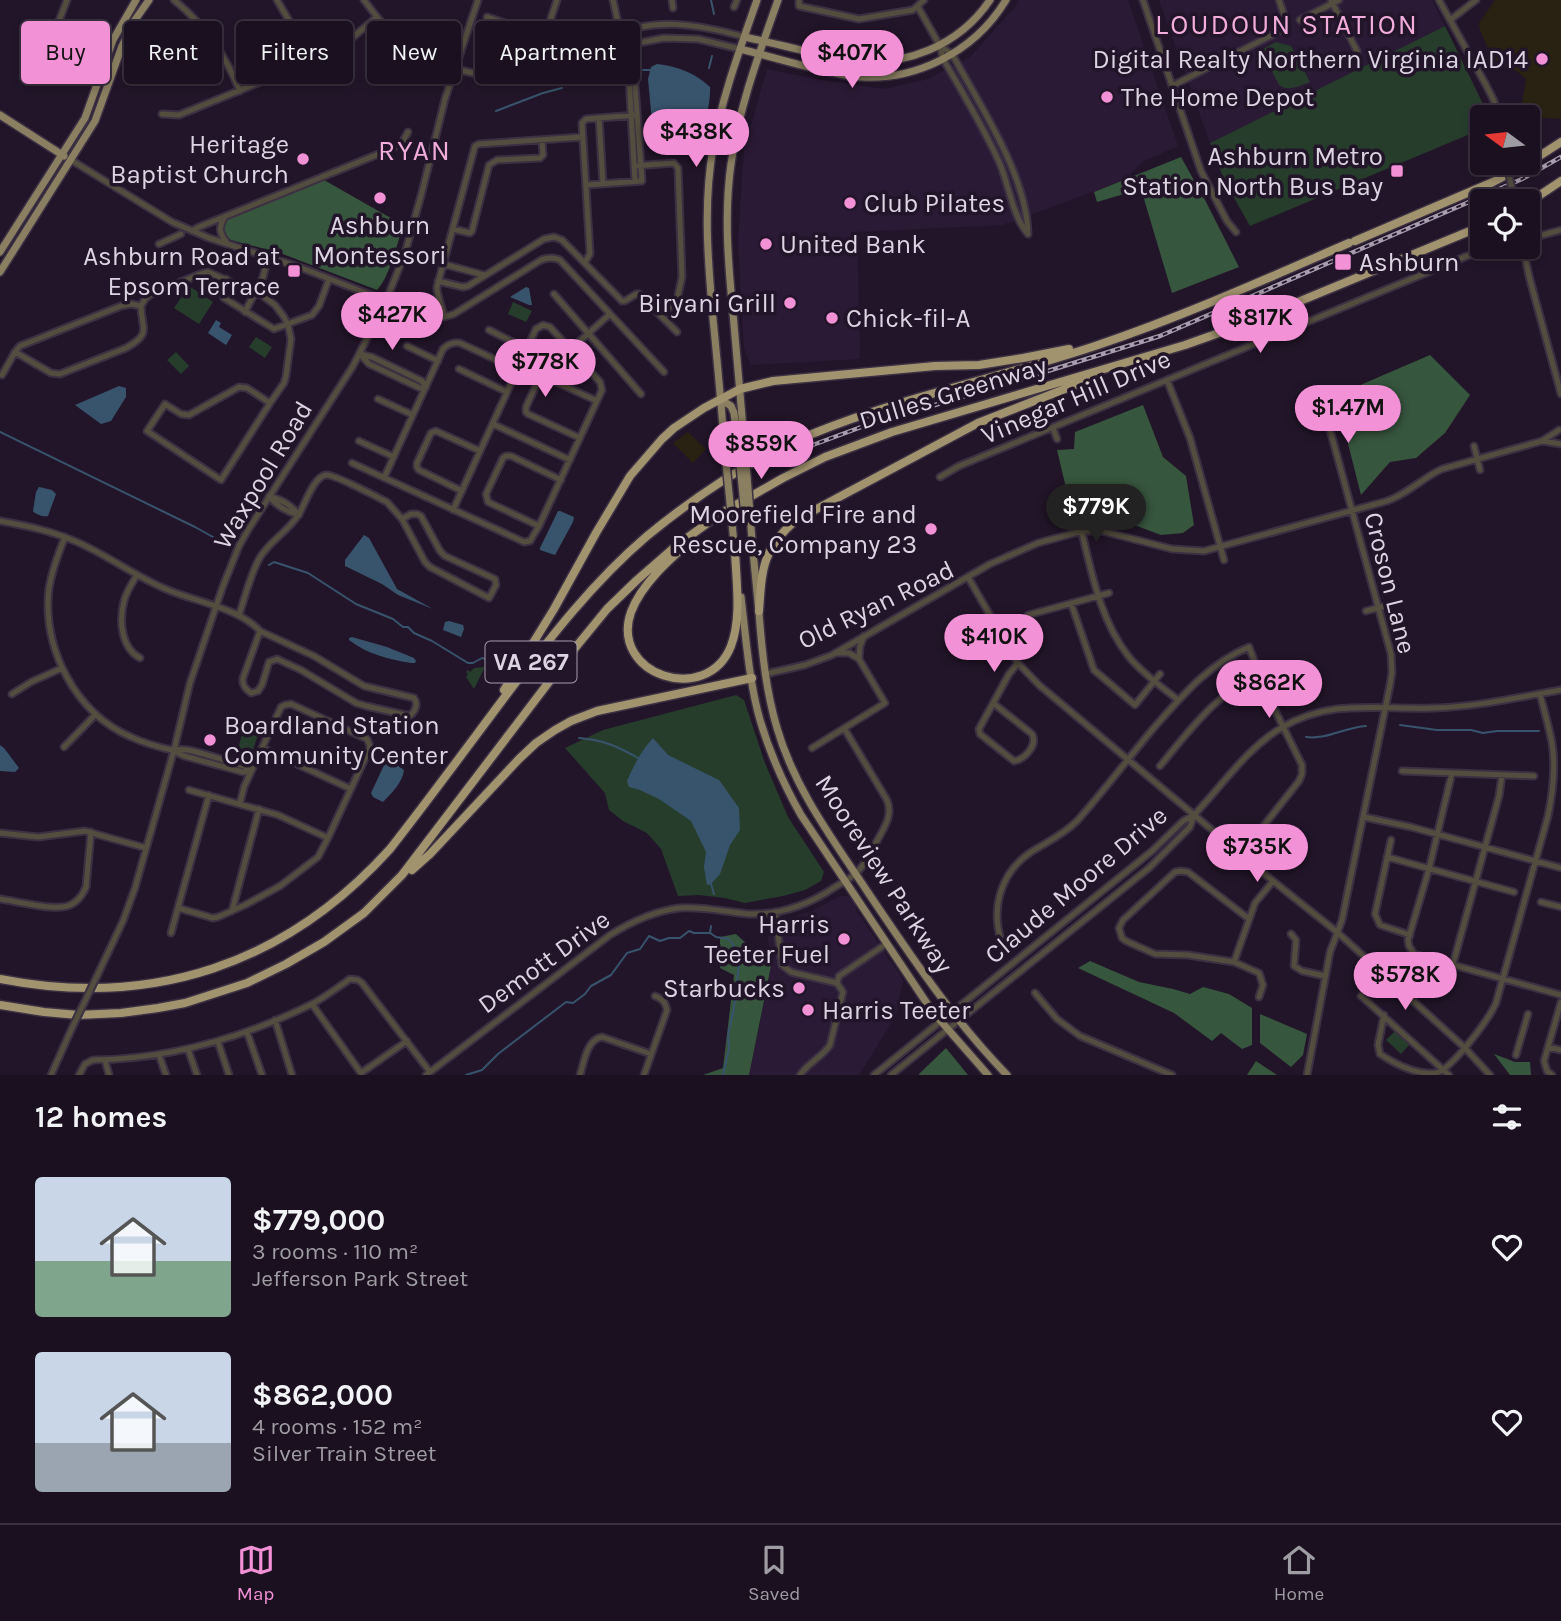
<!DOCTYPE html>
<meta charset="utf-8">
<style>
body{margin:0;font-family:Karla,sans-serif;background:#231928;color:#f1f3f6;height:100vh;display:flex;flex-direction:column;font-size:26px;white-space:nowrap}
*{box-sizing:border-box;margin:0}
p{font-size:23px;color:#9f9da4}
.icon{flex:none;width:38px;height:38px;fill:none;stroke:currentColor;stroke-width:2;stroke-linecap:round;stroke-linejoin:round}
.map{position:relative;height:1075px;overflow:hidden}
.side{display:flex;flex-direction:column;background:#1a101f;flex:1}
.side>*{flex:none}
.banner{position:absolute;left:21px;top:21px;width:700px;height:63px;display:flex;gap:14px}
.needle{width:46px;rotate:285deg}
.tools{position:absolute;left:1470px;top:105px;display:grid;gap:14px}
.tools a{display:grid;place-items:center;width:70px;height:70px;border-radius:7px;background:#1a101f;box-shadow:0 4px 10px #0003,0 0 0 2px #38303d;font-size:35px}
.price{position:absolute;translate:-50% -60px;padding:0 16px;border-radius:24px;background:#f391d6;color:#111;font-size:23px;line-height:46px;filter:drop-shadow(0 2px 4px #0008)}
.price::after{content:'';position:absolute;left:50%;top:42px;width:21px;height:16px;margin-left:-10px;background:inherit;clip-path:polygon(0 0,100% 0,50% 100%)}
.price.on{background:#222;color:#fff}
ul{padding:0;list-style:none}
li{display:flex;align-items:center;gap:21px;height:175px;padding:0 35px}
li span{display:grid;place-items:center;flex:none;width:196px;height:140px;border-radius:7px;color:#555}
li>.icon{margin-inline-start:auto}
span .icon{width:84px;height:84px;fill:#fffc;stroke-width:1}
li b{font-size:30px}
h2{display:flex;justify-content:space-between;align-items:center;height:84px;padding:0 35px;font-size:30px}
.tag{padding:0 24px;border-radius:7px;background:#1a101f;box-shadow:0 4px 10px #0003,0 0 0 2px #38303d;font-size:24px;line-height:63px}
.tag.on{background:#f391d6;color:#111}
.dock{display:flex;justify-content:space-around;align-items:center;height:98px;border-top:2px solid #38303d;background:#1a101f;font-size:19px;color:#9f9da4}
.dock a{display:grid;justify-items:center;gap:4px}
.dock .on{color:#f391d6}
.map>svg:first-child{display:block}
</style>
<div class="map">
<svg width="1561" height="1075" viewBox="0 0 1561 1075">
<rect width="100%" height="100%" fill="#221529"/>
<!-- built -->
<path fill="#2b1a35" d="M1019,0H1128L1178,146L1142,162L1125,180L1002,225L857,232L860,359L751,365L744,349L738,240L744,150L767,69L816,79L884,89L928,79L970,57L1015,7Z
M1159,0H1432L1445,26L1210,143Z
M843,896H848L855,903L856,910L903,980L896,1016L859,1075H749L771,969L767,926L812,911L838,897Z"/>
<!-- industrial -->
<path fill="#292111" d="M1495,0H1561V119L1544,118L1534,124L1522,103L1526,79L1517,71L1507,69L1497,62L1487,46L1480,30L1479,23Z
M688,432L706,449L693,463L673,443Z"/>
<!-- green -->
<path fill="#263d2c" d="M1445,26L1484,106L1487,117H1482V129L1250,226L1224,180L1210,143Z
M1276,42L1291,46L1310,82C1299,86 1289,92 1279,85L1261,50Z
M189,286L213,302L199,324L174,308Z
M513,302L532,311L526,322L508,314Z
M256,337L272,347L265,358L249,347Z
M176,352L189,366L181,374L167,360Z
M485,667L474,689L466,677L468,674L466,672L468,670L470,672L474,668Z
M736,695L744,700L765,763L788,817L824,872L821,881L805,890L783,896L745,903L725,898L699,895L678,896L661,849L647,833L623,821L609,810L605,793L565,748L603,730Z
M244,727L259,731L250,760L236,756Z
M1395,1031L1410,1044L1401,1054L1386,1040Z"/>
<!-- forest -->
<path fill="#37563e" d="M1181,157L1205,200L1239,267L1172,293L1141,189L1097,202L1094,192Z
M321,180H324L403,225C398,242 389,278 377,290L280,253L231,240L224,234C223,226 224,221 232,217Z
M1430,355L1470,395L1445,433L1416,458L1390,462L1361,495L1342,420L1345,400L1351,389Z
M1143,405L1163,457L1186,476L1194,525L1183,533L1161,535L1097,511L1067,492L1057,450L1074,449L1075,432Z
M736,934L771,966L749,1075H703L723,1068L734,975L720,968V937Z
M1090,961L1139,982L1173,989L1190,994L1203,987L1229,994L1252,1008V1045L1242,1049L1221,1033L1212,1041L1174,1013L1078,968Z
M1260,1014L1307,1034L1303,1055L1291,1067L1260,1043Z
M946,1048L968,1075H919V1074Z
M1494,1054L1515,1062H1530L1531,1075H1510Z
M1256,1061L1277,1075H1247Z"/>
<!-- water -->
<path fill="#38546d" d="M657,64C677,66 695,73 710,87C711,96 706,125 702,133C697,141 685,145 677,145C668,146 662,148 654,143L648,79L651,67Z
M526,287L529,288L532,305H529L510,297Z
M216,320L221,323L219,327L232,335L226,345L208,333Z
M119,386L126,388V397L111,421L101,424L75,405Z
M39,487L52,490L56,494L48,516C44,517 36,515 33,511L36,492Z
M558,511H560L574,517L573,522L555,555L540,550V548Z
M364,535L369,538L397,589L433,609L398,595L382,584L345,566V560Z
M449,621L463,625L464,629L461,637L443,630L445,622Z
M352,637L387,647L414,658L416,661L415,663H411C388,659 367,654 349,640V638Z
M653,738L668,755L719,780L739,808L740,830L730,845L720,874L711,884L707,885L704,867L706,852L691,821L659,799L640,790L629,787L627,781C634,765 641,751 653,738Z
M0,745L4,748L19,768L15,772L0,771Z
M388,759L404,770C403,782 391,794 383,802L373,797L371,793L385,763Z"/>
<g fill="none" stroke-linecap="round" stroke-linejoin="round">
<!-- stream -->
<path stroke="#38546d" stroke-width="2" d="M711,0L714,14
M709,68L712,56
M643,70H650
M570,85C578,82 605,66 611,67C613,67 615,69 617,70
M496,111L543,93L562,88
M0,432L195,527L222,542
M269,565L274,562L308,573L356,604L393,619L403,627H408L414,633L432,641L468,663H473L482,658C487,659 489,660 491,665L488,677L495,680
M1400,725L1437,730H1471L1483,733L1497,731H1539
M1306,737C1327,740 1345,727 1366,726
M579,738C603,740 617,746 638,758
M711,884L714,894
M710,933L716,937L729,939L740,954L734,1008L728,1035L729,1049L723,1075
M466,1075L482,1070L498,1054L566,1002L573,1003L585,994L591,986L611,975L627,953L640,949L649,936L660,941L669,938H680L689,931L694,933H710L711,926"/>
<!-- minor casing -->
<g stroke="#3c3043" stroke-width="9">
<path id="minor" d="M174,0C205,25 225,54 240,91
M277,0L291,24L307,63
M364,0L377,17L397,41
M613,0L623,46L621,53L629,77L635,181
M672,0L673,8
M799,0V6L859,19L913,10L924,0
M1143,0L1201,171L1227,221L1236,232
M1279,0L1284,15
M1331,0L1357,51
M1439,0L1486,85L1494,101L1499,117
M734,7L737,0
M918,7L940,46L952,54C980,105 1027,176 1028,234
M487,17L573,46
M1300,20L1339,0
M1450,20L1476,0
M545,36L557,0
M940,46L943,59C963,93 984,128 1000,164C1009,186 1013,217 1028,234
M567,67C581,58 592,45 607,38C654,16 697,24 745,37
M41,68L67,0
M455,69L500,79L538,76L584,63L623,46L664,38L698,39L740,49
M1172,86L1278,32
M162,114L179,115L327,55L346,43L377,17
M599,118L603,184
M71,160L172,222L209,238L299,267L425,316L444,317L454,314L541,260C548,257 553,257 560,260L664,372
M634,166L674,163L678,168L682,277L677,300L661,315
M586,185L642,181L634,71L629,51L623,46
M224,218C218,228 220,234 227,243
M453,229L470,233L472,231L489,165L497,160L540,158L543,155L542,140
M192,231L199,227L386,151L402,143L408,132
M1528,239L1561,230
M159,244L181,234
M1523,247L1529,276L1561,394
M585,262L590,254L582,123L586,119L637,115
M443,264L484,275
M226,279L221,291L224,298L274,329L312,315L319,306L329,279
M438,281L463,287L468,286L544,239L554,237L562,240L622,301H625L636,294H639L677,332
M554,294L641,394
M245,312L263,277L268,258
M444,317C443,309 436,293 437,287L475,146L479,144L583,137
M489,330L527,349
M407,346L438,361
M571,349L610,314
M15,352L51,373L60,374L126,348C153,333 141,328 141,306L145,299L151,294L203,273L208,272L263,296L275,305L284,317L288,325L291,339L286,376L284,383L270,403
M360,354L369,364L420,388L426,387
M360,354L372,357L422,381L426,387
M459,369L507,392
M2,375L15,352L20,346L121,306L131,304L141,306
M1167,380L1190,438L1224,560
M239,387L247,388L270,403L221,480L147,431L165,404L181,414L189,415Z
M378,399L413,415
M493,424L570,460
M1053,428L1057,439
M580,438L528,414L526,412V407L539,379L545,377L597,401
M359,441L394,457
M1542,441L1561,444
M1474,446L1480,470
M352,463L524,542L530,541L539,526L602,390L600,382L550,327L543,325L536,329L453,510
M940,477L959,466L1467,256L1501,247
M384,478L443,349C448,344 453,342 460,343L518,370
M462,491L419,470L417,467V463L431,433L436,431L480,451
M269,496C282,500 290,504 299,515
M269,497C278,506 286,512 299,515
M411,514H417L421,516L440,551L445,556L495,579L496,585L489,598L430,567L425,562L402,519Z
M1078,516C1090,564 1098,618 1129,657C1143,674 1162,687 1178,700
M0,521C27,526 52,531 77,542C109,556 136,577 168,590C197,602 239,608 260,631
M539,526L488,502L486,494L503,458L506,456H511L561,480
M65,537C58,554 52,570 49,588C42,648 75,713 131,737C144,743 158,747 172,750C177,750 182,749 188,750C207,754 226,761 244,766L251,771
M137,575C132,583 126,592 124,601C119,621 121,648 140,658
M968,577L1017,662L1039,685L1273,881L1337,932L1464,1047L1490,1075
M1071,603L1094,670L1135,705L1160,674
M1366,611L1389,605
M239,615C245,597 250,576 259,559C269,541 288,532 299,514C305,504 314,476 326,475C334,474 371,494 381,499L387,502L402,519
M1028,615L1109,593
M260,631L314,656L364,686L414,698C419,705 415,711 410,716L366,706L356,703L301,670L277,659L269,662L262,685L258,691L251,693C245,689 242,685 243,678Z
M859,659L860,646L864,636
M765,674L805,665L832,655L990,564L1038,543L1082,531H1102L1172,549L1204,551L1387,501C1408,494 1422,478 1442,469L1542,441L1559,430
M12,694L31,682L62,668
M993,703L1032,734C1038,745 1025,759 1014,761L980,734L979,729L1009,674L1018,663
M64,747L96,714
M262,748L351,789
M812,748L885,703L859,659L849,653H838
M176,752L184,756L243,772L251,771
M1160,766C1194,725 1217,692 1268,669
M1402,771L1534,776
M1452,773L1429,869L1408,940L1409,946L1414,954L1561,995
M189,790L278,815L328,838
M1364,817L1411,827L1561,868
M0,833L38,837L85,831L146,848
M1391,840L1375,914L1380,925L1410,935
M1387,857L1514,892
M0,899C11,901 22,903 34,905C56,908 75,913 86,887L91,832
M1541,902L1561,907
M178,908L213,918L218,917L245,905L280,886L318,857L328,838L369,750L370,746L367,739L291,704L285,705L281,707L244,787L240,803
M232,911L259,809
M775,912L782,965L791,972L837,983
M1249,919L1188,872L1181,871L1175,872L1123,920L1119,928L1122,938L1126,941L1155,954L1188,955L1234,962L1259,973L1263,985L1259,997
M171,933L209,795
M1291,934L1296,940L1294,966L1302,971L1325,976
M1001,940C991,907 1001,872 1031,852C1047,842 1063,835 1077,821C1103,792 1127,760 1152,730C1181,697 1208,664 1249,647L1266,692L1302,765V774L1299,781L1262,828
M1234,962L1255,903L1273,881
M1453,964L1499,796L1502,775
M97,976L123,921L135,888L174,750L190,683L223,586L239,546L248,530L353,366L386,301L405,253L422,192L445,99L478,0
M1035,993L1057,1019L1080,1036L1172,1075
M1361,996L1449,1075
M312,1004L361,1073
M1384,1015L1378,1045L1380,1054C1395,1064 1416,1075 1436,1073C1452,1069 1489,1019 1496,1003L1548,816C1553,792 1556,768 1552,743C1549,727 1544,710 1540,694
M275,1020L292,1075
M247,1032L262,1075
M218,1042L229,1075
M1548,1047L1561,1050
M188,1049L197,1075
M159,1055L166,1075
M1516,1055L1528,1014
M105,1060L109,1075
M361,1073L407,1041
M51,1075L72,1028
M79,1075L85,1064L93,1060C170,1059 240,1039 310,1005C324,998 337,988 350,979L358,980L362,983L430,1072
M426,1075L610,935C631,922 654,911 679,908C703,906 725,912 749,914C780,915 810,904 835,887C843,883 851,878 857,872C865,865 870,854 875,845C882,830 894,817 887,800L844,728
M580,1075C584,1062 587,1039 602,1037L651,1054
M644,1075L667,1010C665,1002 663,999 655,996
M800,1075C808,1063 822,1057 830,1045L843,992L837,983L839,976L886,944
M874,1075L1152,851L1183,821L1194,815C1222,786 1246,749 1281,728C1330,698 1379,710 1433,708C1476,707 1519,697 1561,690
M891,1075L1149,868L1190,827L1194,815
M1307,1075L1330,952L1342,920L1390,685L1392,672L1391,654L1329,426L1315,390
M1552,1075L1547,1071L1544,1061L1561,1002"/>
</g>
<!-- major casing -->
<g stroke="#3c3043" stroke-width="10">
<path id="major" d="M745,37C767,42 790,47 813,53C825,55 837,59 850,61C905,67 959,46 990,0
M740,49C777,58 813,70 850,76C912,84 974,53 1006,0
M0,115L64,156
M0,252L85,118L113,40L136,0
M0,272L95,121L122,46L135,20L149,0
M720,399L731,406L734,413L739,455
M745,451C741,405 737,359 733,313C728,263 724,213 731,164C739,107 759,54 778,0
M726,463C722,415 718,367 713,319C708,262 703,205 713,148C722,97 740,49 757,0
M750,513C752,546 756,580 759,613C762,652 766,691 777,728C795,790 834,841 869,894C913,959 952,1018 1007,1075
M732,523L735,554
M741,597C746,638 749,681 760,720C770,754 784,785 801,815L932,1011L988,1075"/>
</g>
<!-- highway casing -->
<g stroke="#3c3043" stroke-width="11">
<path id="highway" d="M1528,203L1561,181
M1355,241L1493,182L1524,166L1561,142
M693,539C670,559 642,583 631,612C609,675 707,707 731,646C742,617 736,581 735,550
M759,611C762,569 762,549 796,520L978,423L1098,376
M504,690L554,609L596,533L630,476L662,439L674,428L704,408L740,389L773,381L935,366L979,365L1023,358L1069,349
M412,870L430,854L519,759L536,743L555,730L571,721L597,711L752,678
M0,979C153,1009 286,964 390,849C430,798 468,746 507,694C550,638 593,582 647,536C697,495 752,458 812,434C905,396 1004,377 1098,345C1184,316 1266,279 1349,243
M0,1005L44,1012L78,1015L121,1013L158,1008L185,1003L247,983L286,964L324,942L364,913L402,875L571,653L607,609L637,580L676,546L720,514L783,478L825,457L892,432L1185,345L1247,323L1482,226"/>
</g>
<!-- minor -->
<use href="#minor" stroke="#534d3f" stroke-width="5"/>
<!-- major -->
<use href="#major" stroke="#8b7f61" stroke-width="7"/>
<!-- highway -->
<use href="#highway" stroke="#a2936f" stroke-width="8"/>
<!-- rail casing -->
<g stroke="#a79dae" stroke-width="4.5">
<path id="rail" d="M783,459L810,446L864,426L1019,380L1160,336L1522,179L1561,157"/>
</g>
<!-- rail -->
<use href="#rail" stroke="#221529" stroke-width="2" stroke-dasharray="5" stroke-linecap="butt"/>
<!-- minor-bridge casing -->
<g stroke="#3c3043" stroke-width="9" stroke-linecap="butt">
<path id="minor-bridge" d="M1507,163L1514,201
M72,1028L97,976"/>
</g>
<!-- major-bridge casing -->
<g stroke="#3c3043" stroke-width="10" stroke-linecap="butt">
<path id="major-bridge" d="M745,451L750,513
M739,455L745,516
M726,463L732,523"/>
</g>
<!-- minor-bridge -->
<use href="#minor-bridge" stroke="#534d3f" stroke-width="5"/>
<!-- major-bridge -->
<use href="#major-bridge" stroke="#8b7f61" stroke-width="7"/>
</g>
<!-- markers -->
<g fill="#f391d6" stroke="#221529" stroke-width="2.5">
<circle cx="1542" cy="59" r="7"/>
<circle cx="1107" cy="97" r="7"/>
<circle cx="303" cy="159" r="7"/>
<rect x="1390" y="164" width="14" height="14" rx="3.5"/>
<circle cx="380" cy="198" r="7"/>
<circle cx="850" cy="203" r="7"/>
<circle cx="766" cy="244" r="7"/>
<rect x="1334" y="253" width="18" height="18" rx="3.5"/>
<rect x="287" y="264" width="14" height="14" rx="3.5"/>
<circle cx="790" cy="303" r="7"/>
<circle cx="832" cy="318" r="7"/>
<circle cx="931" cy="529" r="7"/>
<circle cx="210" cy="740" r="7"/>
<circle cx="844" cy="939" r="7"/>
<circle cx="799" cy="988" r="7"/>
<circle cx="808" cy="1010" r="7"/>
</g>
<g text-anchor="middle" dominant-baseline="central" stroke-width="7" stroke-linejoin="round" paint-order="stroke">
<!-- shield labels -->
<rect fill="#221529" stroke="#a59bab" stroke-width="2" x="485.5" y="641.5" width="91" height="41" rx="5"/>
<g font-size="24" font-weight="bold" fill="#ddd4e3">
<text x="531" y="662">VA 267</text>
</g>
<!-- poi labels -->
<g font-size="26" fill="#ddd4e3" stroke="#221529" text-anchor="end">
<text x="1528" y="59">Digital Realty Northern Virginia IAD14</text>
<text x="1121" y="97" text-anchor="start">The Home Depot</text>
<text x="289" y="144">Heritage<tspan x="289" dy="30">Baptist Church</tspan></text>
<text x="1383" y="156">Ashburn Metro<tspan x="1383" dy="30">Station North Bus Bay</tspan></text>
<text x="864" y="203" text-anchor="start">Club Pilates</text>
<text x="380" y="225" text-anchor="middle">Ashburn<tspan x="380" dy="30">Montessori</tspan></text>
<text x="780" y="244" text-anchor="start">United Bank</text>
<text x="280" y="256">Ashburn Road at<tspan x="280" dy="30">Epsom Terrace</tspan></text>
<text x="1359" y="262" text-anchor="start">Ashburn</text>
<text x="776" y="303">Biryani Grill</text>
<text x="846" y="318" text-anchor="start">Chick-fil-A</text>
<text x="917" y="514">Moorefield Fire and<tspan x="917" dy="30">Rescue, Company 23</tspan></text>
<text x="224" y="725" text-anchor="start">Boardland Station<tspan x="224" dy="30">Community Center</tspan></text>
<text x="830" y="924">Harris<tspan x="830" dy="30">Teeter Fuel</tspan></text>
<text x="785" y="988">Starbucks</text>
<text x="822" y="1010" text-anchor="start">Harris Teeter</text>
</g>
<!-- street labels -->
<g font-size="26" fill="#ddd4e3" stroke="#221529">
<text transform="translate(953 393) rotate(-17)">Dulles Greenway</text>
<text transform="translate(1076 397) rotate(-23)">Vinegar Hill Drive</text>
<text transform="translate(263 475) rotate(-59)">Waxpool Road</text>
<text transform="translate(1390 583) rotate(76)">Croson Lane</text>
<text transform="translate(876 605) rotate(-26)">Old Ryan Road</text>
<text transform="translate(884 874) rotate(57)">Mooreview Parkway</text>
<text transform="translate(1076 885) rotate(-40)">Claude Moore Drive</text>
<text transform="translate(544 962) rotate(-36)">Demott Drive</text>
</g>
<!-- neighbourhood labels -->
<g font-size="28" letter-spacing="2" fill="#f2addc" stroke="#221529">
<text x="1287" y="24">LOUDOUN STATION</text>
<text x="415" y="150">RYAN</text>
</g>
</g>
</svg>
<div class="tools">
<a><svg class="needle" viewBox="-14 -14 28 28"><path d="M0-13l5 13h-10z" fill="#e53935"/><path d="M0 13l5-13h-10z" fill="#9f9da4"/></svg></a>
<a><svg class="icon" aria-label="locate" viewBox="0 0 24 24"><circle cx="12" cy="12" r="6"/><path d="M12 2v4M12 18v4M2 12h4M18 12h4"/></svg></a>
</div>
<b class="price" style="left:852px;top:90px">$407K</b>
<b class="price" style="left:696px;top:169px">$438K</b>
<b class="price" style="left:392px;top:352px">$427K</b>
<b class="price" style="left:1260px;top:355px">$817K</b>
<b class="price" style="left:545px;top:399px">$778K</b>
<b class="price" style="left:1348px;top:445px">$1.47M</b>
<b class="price" style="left:761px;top:481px">$859K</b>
<b class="price on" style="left:1096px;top:544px">$779K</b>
<b class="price" style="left:994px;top:674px">$410K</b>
<b class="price" style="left:1269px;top:720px">$862K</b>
<b class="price" style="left:1257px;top:884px">$735K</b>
<b class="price" style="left:1405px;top:1012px">$578K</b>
<div class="banner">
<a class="tag on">Buy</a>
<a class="tag">Rent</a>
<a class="tag">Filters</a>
<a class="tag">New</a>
<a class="tag">Apartment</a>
</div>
</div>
<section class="side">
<h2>12 homes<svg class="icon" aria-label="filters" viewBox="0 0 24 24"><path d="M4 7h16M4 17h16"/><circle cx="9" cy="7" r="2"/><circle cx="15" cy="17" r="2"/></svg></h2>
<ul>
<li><span style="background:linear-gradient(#c9d6e8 60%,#7fa58c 0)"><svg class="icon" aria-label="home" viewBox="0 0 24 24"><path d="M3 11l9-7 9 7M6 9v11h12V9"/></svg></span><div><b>$779,000</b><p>3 rooms · 110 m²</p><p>Jefferson Park Street</p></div><svg class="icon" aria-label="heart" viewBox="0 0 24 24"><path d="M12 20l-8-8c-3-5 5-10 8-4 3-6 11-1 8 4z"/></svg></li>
<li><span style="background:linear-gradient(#c9d6e8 65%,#9aa5b1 0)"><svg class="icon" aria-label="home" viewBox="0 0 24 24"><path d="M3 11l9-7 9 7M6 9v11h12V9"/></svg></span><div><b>$862,000</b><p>4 rooms · 152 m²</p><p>Silver Train Street</p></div><svg class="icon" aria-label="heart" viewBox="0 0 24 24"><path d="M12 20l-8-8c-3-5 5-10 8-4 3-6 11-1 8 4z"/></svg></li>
</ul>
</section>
<nav class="dock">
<a class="on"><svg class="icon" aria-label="map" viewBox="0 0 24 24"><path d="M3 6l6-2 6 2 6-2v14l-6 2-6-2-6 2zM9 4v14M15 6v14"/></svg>Map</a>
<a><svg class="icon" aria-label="saved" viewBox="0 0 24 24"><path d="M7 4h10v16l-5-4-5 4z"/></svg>Saved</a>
<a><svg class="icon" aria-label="home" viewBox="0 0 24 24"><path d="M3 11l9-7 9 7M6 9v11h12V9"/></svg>Home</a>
</nav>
